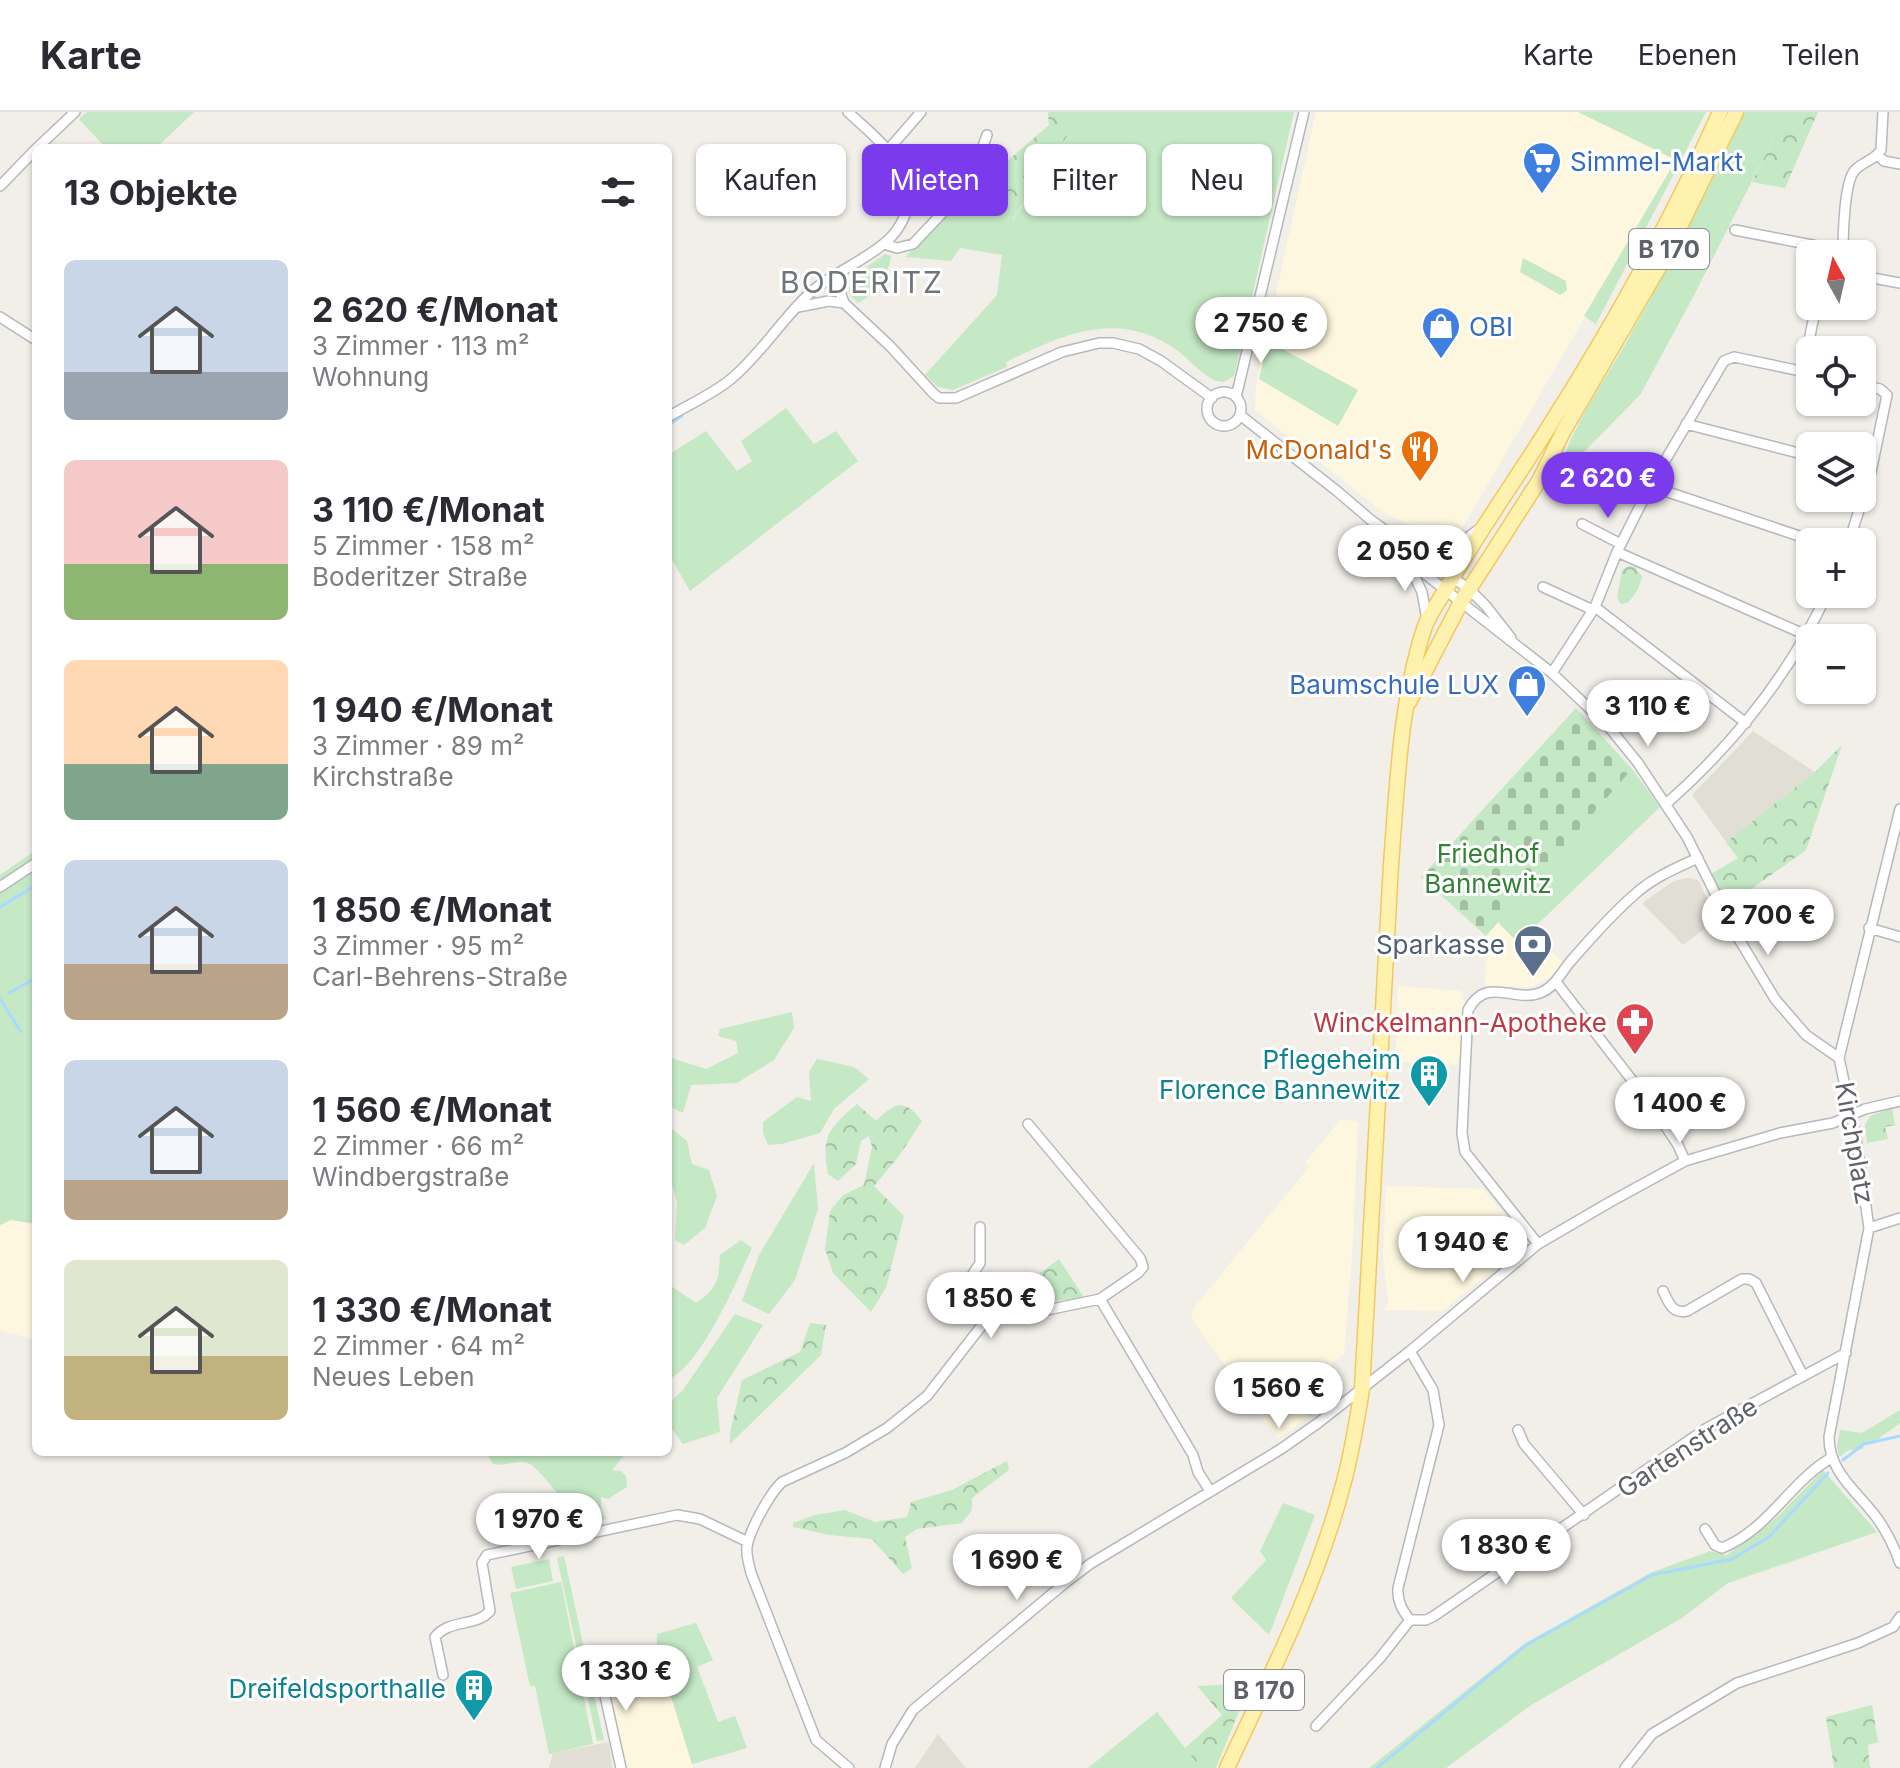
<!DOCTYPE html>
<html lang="de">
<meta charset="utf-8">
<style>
body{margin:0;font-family:Inter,sans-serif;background:#f2f2f3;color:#2b2b33;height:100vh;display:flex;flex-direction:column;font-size:30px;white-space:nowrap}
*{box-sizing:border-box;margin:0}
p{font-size:26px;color:#7c7c81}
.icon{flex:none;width:44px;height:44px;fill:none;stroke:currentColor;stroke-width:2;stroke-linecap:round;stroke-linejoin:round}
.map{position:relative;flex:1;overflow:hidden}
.details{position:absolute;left:32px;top:32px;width:640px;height:1312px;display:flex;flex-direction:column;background:#fff;border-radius:12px;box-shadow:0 2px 6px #0004}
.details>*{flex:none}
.guide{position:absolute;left:696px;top:32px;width:760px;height:72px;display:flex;gap:16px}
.needle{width:52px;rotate:352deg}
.fabs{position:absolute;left:1796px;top:128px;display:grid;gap:16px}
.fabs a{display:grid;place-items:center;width:80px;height:80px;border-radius:12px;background:#fff;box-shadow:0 2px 6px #0004;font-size:40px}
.price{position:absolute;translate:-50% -68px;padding:0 18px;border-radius:28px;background:#fff;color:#222;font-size:26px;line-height:52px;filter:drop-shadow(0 2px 4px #0008)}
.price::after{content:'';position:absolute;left:50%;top:48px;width:24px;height:18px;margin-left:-12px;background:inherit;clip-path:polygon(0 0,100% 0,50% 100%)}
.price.selected{background:#7c3aed;color:#fff}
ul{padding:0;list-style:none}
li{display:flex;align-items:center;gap:24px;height:200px;padding:0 32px}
li span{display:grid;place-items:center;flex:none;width:224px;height:160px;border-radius:12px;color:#555}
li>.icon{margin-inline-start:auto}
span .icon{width:96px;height:96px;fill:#fffc;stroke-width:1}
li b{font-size:34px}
h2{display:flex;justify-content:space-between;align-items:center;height:96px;padding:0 32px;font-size:34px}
.chip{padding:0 28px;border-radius:12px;background:#fff;box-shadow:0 2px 6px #0004;font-size:28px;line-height:72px}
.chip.selected{background:#7c3aed;color:#fff}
header{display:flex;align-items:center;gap:48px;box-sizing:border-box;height:112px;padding:0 40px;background:#fff;border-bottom:2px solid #e1e1e2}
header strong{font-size:38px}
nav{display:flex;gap:44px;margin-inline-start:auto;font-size:28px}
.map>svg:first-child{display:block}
</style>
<header>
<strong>Karte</strong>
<nav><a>Karte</a><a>Ebenen</a><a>Teilen</a></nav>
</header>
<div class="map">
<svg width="1900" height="1656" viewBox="0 0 1900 1656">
<defs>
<pattern id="forest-crowns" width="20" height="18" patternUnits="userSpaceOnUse" patternTransform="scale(2)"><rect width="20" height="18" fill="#c5e8c5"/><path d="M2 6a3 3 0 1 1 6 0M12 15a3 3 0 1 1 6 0" fill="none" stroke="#a3c0a4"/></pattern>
<pattern id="cemetery-stones" width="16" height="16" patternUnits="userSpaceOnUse" patternTransform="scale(2)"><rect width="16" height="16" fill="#c5e8c5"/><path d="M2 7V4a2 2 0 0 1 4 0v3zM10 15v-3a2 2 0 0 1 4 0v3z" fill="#a3c0a4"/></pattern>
</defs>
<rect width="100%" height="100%" fill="#f1efe8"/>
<!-- commercial -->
<path fill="#fef7e0" d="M1316,0H1578L1676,48L1459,422L1446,430L1381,399L1255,298L1256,273Z
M1498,810L1518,831L1532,818L1563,851L1549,866L1531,875L1485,874L1486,824Z
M1398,874L1461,879L1464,891L1461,953L1395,950Z
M1340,1008L1358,1009L1353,1130L1344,1242L1299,1278L1301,1282L1294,1288L1309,1305L1278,1327L1192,1207L1193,1197L1309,1055L1305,1051Z
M1386,1074L1483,1077L1520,1121L1523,1134L1442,1199L1385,1198L1388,1189L1383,1142Z
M11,1108L36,1112V1228L0,1218V1113Z
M664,1561L693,1656H626L607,1575L637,1579L638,1574L649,1565Z"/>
<!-- education -->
<path fill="#e1ded6" d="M1753,619L1815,660L1726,730L1692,683Z
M1687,766L1698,768L1718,807L1683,833L1642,791L1674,769Z
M938,1622L966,1656H915Z
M609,1630L612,1656H549L553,1641Z"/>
<!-- green -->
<path fill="#c5e8c5" d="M87,0H194L156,36H106L79,7Z
M1083,0H1294L1234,264L1224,270L1216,269C1197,260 1185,241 1166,231C1110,199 1058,225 1006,250L1007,255L953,278L938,275L925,263L997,183L1002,143L960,136L951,149L905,145L974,78L975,86L996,93L1013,108Z
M1578,0H1706L1596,212L1584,204L1676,48Z
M1745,0H1787L1691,189L1640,283L1572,352L1561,353C1576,308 1604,270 1627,229C1669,154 1709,78 1745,0Z
M885,142L891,144C890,161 873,184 858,191L849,182L848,168Z
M1523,146L1566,169L1567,178L1560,183L1520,160Z
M1271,231L1358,278L1338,314L1259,267L1267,232Z
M786,296L814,332L836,319L858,349L690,479L668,441V343L706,319L737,359L752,349L741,329Z
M1632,657L1660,695L1518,831L1498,810Z
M36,738V1112L11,1108L0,1113V763Z
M792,900L794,916L774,948L737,971L691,973L683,1001L668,994V945L706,957L738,941L736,929L718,924L720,917Z
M817,947L854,955L869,967L834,997L820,1021L782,1032L768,1033L763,1021V1010L797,985L811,989L809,960Z
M668,1014L687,1029L692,1052L709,1058L717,1084L705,1116L684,1133L675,1128L677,1090L668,1059Z
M814,1051L818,1097L795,1168L769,1202L742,1189L759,1143Z
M741,1128L752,1136C736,1170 702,1252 668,1268V1172L696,1191C717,1177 719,1168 720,1143Z
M735,1202L763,1213L717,1286L720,1320L683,1332L668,1312V1292L683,1278Z
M1900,1298V1311L1878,1327L1863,1332V1337L1849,1338L1839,1345L1837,1333L1840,1318L1862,1321Z
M486,1340H638L636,1344L625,1342L612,1358L621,1359L626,1364L627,1375L608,1387L601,1385V1398L605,1407L579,1413C570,1398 544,1361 530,1352C519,1346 505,1355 493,1352Z
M1823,1358L1877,1420L1728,1471L1682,1506L1531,1593L1446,1656H1369L1524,1532L1650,1461L1710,1439L1727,1443L1775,1407Z
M1283,1391L1315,1403L1269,1523L1231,1486L1266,1448L1260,1439Z
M564,1444L604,1628L597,1629L557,1446Z
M549,1447L553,1469L516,1477L511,1455Z
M561,1470L593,1632L549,1642L535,1574H530L510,1481Z
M696,1511L713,1548L697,1555L718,1610L735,1604L747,1636L692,1652L664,1562L656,1564L657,1522Z
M1157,1600L1201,1656H1088Z"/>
<!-- forest -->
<path fill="url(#forest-crowns)" d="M1048,0H1083L1012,108L996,93L975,86L974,78L1049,13Z
M1787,0H1818L1785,76L1752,70Z
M1628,454L1635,455L1642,465L1638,477L1629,490L1621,492L1617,486L1622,458Z
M1842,633L1806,738L1726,795L1711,762L1738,746L1726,730L1815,660Z
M857,992L876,1009C895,990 904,986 922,1009L899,1044L874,1074L904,1104L886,1176L871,1200L833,1161L825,1137L830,1099L843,1083L864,1073L872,1035L869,1024L861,1029L856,1052L838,1069L828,1062C821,1024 829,1016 857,992Z
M1892,996L1895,1013L1885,1015L1888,1027L1867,1031L1865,1013L1870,1004Z
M1059,1147L1085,1187L1014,1190L1009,1184Z
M810,1211L826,1213L821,1243L730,1332V1321L742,1268L800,1240Z
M1007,1349L1009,1358L972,1386V1398L962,1411L917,1417L905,1425L912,1456L903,1462L872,1427L830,1423L793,1415V1411L815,1403L845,1398L875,1410L907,1405L911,1390L952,1378Z
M1250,1572L1216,1656H1201L1185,1636L1222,1603L1197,1574Z
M1872,1593L1878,1630L1868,1633L1870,1656H1834L1826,1605Z"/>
<!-- cemetery -->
<path fill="url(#cemetery-stones)" d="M1576,596L1632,657L1486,824L1421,765Z"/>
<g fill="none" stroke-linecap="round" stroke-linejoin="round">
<!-- stream -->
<path stroke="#aadaff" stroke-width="3" d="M668,313L682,304
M0,795L36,773
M9,881L36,866
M0,887L21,920
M1843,1348L1864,1332L1900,1324
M1377,1656L1526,1533L1652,1463L1732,1447L1769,1425L1828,1361"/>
<!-- street casing -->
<g stroke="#b5b8bc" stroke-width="12">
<path id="street" d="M37,36L75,0
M888,38L921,0
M1878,43L1884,49L1900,52
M0,74L36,37
M1735,118L1817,134L1825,142
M884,132L897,136L913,132L977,64L980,42L987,23
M1843,142C1843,125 1844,69 1855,58C1864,49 1875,48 1881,38L1883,0
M841,161L837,171L844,191L890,234L933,281L939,286H956L1062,240L1099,231H1113L1139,237L1161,249L1212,286
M1862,164L1900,171
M798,195L829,189L844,191
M0,205L36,228
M1803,259L1816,194
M1207 297a17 17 0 1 1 34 0a17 17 0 1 1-34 0Z
M1236,285L1304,0
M1240,303L1337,379L1372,409L1469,477L1486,494L1511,526
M668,305C688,293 713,282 731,267C761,242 782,207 810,181C842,151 904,139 908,88C911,50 872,23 848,0
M1686,312L1810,344
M1650,374L1817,430
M1372,409L1407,448L1552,561L1609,615L1638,651L1687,725L1734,819L1775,887L1806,923L1839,946
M1582,412L1621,432
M1849,430L1871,360L1887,283L1880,277L1862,273
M1617,440L1806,523
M1423,442H1446L1479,417
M1408,451L1422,480L1427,508
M1543,475L1593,498
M1595,495L1746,611
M1552,561L1595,495L1617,440L1650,374L1724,249L1734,245L1810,261
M1666,692C1733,633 1789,563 1827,482
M1900,697L1839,946L1856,1025L1869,1116L1829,1325C1829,1361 1857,1379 1877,1406C1887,1420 1894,1434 1900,1451
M0,775L36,751
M1869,816L1900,825
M1556,870L1652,994L1678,1033L1685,1049
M1028,1012L1140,1146L1143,1155L1138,1161L1100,1187
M980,1115V1151L969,1168L993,1199
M1869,1116L1900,1106
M1538,1132L1465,1040L1462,1021L1468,898C1487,863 1513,891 1540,881C1554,876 1561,861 1570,850C1590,827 1611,803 1634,783C1652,766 1676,756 1698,746
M1663,1179C1669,1191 1672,1202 1687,1199L1742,1167H1749L1756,1171L1803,1264
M1410,1239L1433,1278L1439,1313L1398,1476C1397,1489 1402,1498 1410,1508H1426L1434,1504L1707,1316L1846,1241
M1518,1318L1524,1332L1584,1403
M1705,1417L1715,1433L1722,1436C1768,1418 1790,1370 1831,1346
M598,1552L621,1656
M443,1563L435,1525C449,1507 476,1515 490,1499L482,1451L487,1443L677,1403L700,1407L748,1430
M1316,1614L1380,1546L1410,1508
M849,1656L816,1628L751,1461C749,1452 746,1444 747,1435C749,1419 770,1381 782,1370L845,1341L887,1316L927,1284L993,1199L1047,1198L1100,1187L1193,1343L1198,1360L1210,1379
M885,1656L892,1632L913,1598L1065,1471L1090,1452L1281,1337L1318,1311L1410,1239L1538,1132L1610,1090L1685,1049L1780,1021L1833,1011L1865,997L1900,989
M1625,1656L1652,1622L1737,1571L1858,1531L1893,1515L1900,1505"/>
</g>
<!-- primary casing -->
<g stroke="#f2c960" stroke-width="17">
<path id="primary" d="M1409,590L1461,490L1540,367L1563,320L1666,143L1736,0
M1227,1656C1270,1564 1317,1472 1343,1373C1352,1341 1357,1309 1362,1277L1391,753C1397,674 1400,589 1425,514C1430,501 1439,489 1446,477C1475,425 1511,375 1543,324C1609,221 1670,112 1720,0"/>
</g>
<!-- street -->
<use href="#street" stroke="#fff" stroke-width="9"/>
<!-- primary -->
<use href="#primary" stroke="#fff2af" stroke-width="14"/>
</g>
<!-- icons -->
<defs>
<g id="supermarket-pin" transform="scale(2)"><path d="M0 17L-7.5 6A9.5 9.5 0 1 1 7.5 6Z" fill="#3f7fe0" stroke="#fff"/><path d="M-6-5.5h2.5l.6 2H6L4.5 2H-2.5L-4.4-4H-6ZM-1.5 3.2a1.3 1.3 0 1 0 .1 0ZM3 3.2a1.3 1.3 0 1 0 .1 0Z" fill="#fff"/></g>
<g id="shop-pin" transform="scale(2)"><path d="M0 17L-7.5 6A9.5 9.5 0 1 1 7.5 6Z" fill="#3f7fe0" stroke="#fff"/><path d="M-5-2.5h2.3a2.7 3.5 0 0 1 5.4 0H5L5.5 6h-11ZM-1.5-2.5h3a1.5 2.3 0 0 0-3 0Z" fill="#fff"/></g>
<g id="restaurant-pin" transform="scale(2)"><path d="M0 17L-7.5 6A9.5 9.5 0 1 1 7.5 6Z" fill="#e8710a" stroke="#fff"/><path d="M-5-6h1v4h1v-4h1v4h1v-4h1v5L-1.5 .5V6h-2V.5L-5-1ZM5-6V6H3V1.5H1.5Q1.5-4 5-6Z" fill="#fff"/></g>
<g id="bank-pin" transform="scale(2)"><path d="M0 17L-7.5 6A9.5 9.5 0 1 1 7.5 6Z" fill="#5c6f8a" stroke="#fff"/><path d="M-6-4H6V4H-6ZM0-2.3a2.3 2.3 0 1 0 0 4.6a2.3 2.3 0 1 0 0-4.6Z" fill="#fff"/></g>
<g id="pharmacy-pin" transform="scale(2)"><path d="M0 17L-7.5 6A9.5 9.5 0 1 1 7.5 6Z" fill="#e0444e" stroke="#fff"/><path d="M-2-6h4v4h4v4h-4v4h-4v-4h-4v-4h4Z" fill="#fff"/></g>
<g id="building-pin" transform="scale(2)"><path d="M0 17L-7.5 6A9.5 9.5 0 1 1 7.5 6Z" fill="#0f9aa8" stroke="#fff"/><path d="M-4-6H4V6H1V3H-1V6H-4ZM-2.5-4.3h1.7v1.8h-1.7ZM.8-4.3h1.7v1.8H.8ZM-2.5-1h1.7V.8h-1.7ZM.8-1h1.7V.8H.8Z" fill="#fff"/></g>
</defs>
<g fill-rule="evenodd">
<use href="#supermarket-pin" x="1542" y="49"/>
<use href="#shop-pin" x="1441" y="214"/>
<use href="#restaurant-pin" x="1420" y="337"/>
<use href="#shop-pin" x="1527" y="572"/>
<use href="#bank-pin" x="1533" y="832"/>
<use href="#pharmacy-pin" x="1635" y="910"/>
<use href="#building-pin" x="1429" y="962"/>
<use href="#building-pin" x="474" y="1576"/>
</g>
<g text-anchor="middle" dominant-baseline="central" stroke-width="6" stroke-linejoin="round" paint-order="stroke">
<!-- shield labels -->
<g fill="#fff" stroke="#8f9295" stroke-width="2">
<rect x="1629" y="117" width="80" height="40" rx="6"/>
<rect x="1224" y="1558" width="80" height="40" rx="6"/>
</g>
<g font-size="24" font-weight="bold" fill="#5f6368">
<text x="1669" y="137">B 170</text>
<text x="1264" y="1578">B 170</text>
</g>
<!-- shop labels -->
<g font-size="26" fill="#366cbe" stroke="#fff" text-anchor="start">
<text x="1570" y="49">Simmel-Markt</text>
<text x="1469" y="214">OBI</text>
<text x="1499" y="572" text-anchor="end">Baumschule LUX</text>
</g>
<!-- food labels -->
<g font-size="26" fill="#c56008" stroke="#fff" text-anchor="end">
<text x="1392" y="337">McDonald's</text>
</g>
<!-- park labels -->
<g font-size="26" fill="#348238" stroke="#fff">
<text x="1488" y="741">Friedhof<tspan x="1488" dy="30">Bannewitz</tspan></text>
</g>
<!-- service labels -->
<g font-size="26" fill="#4e5e75" stroke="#fff" text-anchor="end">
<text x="1505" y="832">Sparkasse</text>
</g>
<!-- health labels -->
<g font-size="26" fill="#be3a42" stroke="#fff" text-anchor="end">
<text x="1607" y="910">Winckelmann-Apotheke</text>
</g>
<!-- culture labels -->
<g font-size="26" fill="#0d838f" stroke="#fff" text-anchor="end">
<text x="1401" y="947">Pflegeheim<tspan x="1401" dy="30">Florence Bannewitz</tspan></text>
<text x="446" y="1576">Dreifeldsporthalle</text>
</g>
<!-- street labels -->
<g font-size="26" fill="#5f6368" stroke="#fff">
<text transform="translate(1855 1031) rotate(80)">Kirchplatz</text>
<text transform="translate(1687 1335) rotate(-33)">Gartenstraße</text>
</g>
<!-- quarter labels -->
<g font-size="30" letter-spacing="2" fill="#70757a" stroke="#fff">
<text x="862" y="170">BODERITZ</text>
</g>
</g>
</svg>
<div class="fabs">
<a><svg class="needle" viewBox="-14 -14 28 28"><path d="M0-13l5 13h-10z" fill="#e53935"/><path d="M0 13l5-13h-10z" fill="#7c7c81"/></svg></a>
<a><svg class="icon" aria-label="locate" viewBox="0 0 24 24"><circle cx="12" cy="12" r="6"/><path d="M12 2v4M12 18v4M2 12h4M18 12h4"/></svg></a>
<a><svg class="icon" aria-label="layers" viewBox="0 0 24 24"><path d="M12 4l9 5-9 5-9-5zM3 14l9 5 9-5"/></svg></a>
<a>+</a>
<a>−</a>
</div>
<b class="price" style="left:1261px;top:253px">2 750 €</b>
<b class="price selected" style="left:1608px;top:408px">2 620 €</b>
<b class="price" style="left:1405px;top:481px">2 050 €</b>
<b class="price" style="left:1648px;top:636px">3 110 €</b>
<b class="price" style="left:1768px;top:845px">2 700 €</b>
<b class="price" style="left:1680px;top:1033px">1 400 €</b>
<b class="price" style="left:1463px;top:1172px">1 940 €</b>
<b class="price" style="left:991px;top:1228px">1 850 €</b>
<b class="price" style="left:1279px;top:1318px">1 560 €</b>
<b class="price" style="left:539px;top:1449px">1 970 €</b>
<b class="price" style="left:1506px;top:1475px">1 830 €</b>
<b class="price" style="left:1017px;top:1490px">1 690 €</b>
<b class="price" style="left:626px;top:1601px">1 330 €</b>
<div class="guide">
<a class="chip">Kaufen</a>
<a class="chip selected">Mieten</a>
<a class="chip">Filter</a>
<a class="chip">Neu</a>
</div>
<section class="details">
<h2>13 Objekte<svg class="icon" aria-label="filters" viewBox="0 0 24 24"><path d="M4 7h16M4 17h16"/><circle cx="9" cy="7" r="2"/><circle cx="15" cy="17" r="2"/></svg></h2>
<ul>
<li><span style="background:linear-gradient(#c9d6e8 70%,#9aa5b1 0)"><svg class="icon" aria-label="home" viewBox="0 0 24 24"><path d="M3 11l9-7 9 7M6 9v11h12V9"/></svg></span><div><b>2 620 €/Monat</b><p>3 Zimmer · 113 m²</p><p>Wohnung</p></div></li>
<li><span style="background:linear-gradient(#f6c9c9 65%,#8fb573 0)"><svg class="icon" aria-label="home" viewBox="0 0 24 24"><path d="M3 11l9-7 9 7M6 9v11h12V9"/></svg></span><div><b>3 110 €/Monat</b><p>5 Zimmer · 158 m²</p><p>Boderitzer Straße</p></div></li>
<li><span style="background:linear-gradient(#ffd9b3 65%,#7fa58c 0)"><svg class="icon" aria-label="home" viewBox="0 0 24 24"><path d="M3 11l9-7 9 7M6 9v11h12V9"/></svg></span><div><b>1 940 €/Monat</b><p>3 Zimmer · 89 m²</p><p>Kirchstraße</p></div></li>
<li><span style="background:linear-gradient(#c9d6e8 65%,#b9a48a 0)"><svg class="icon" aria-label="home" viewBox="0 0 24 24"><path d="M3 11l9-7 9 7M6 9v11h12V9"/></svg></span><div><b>1 850 €/Monat</b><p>3 Zimmer · 95 m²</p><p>Carl-Behrens-Straße</p></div></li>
<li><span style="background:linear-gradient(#c9d6e8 75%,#b9a48a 0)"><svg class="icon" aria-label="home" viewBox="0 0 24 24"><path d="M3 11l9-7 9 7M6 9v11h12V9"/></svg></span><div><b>1 560 €/Monat</b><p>2 Zimmer · 66 m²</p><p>Windbergstraße</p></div></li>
<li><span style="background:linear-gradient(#dfe7d0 60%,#c2b280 0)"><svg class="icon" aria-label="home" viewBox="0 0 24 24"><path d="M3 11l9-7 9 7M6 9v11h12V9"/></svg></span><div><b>1 330 €/Monat</b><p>2 Zimmer · 64 m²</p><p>Neues Leben</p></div></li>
</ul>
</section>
</div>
